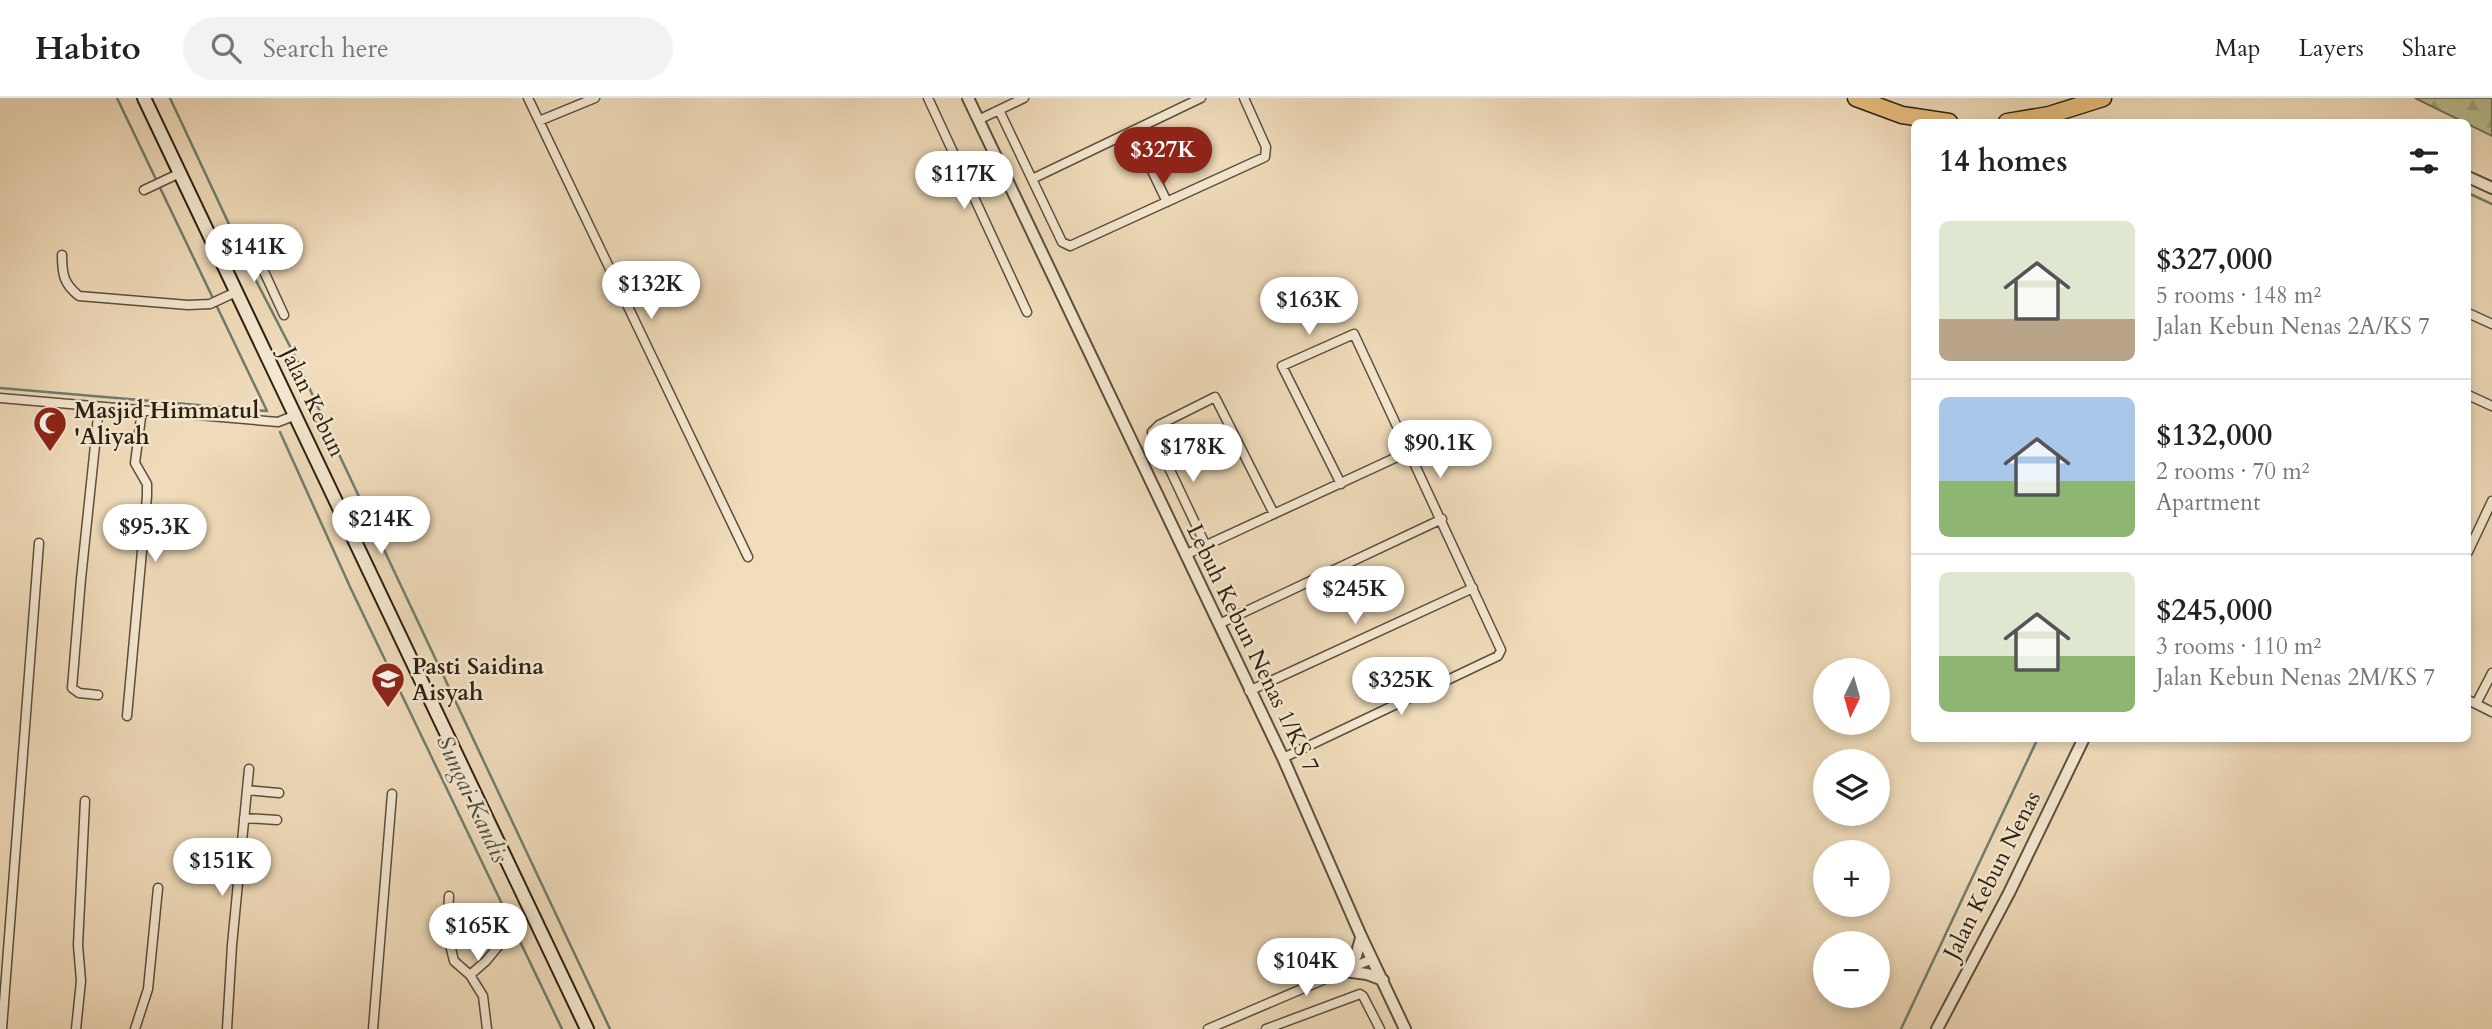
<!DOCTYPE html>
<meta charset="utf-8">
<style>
body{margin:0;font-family:Cardo,serif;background:#f2f2f2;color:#222;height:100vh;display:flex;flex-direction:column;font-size:26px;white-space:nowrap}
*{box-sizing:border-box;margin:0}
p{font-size:23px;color:#767676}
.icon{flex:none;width:38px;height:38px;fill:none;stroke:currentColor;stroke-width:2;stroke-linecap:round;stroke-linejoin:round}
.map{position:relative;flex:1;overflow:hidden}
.panel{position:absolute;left:1911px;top:21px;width:560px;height:623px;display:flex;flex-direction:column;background:#fff;border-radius:10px;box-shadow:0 4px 10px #0003}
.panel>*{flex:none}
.needle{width:46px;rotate:185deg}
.controls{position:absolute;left:1813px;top:560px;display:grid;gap:14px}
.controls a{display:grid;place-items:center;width:77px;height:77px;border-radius:50%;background:#fff;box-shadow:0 4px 10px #0003;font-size:35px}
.price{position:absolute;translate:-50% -60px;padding:0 16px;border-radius:24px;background:#fff;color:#222;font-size:23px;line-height:46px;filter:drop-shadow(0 2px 4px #0008)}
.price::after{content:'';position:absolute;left:50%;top:42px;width:21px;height:16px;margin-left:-10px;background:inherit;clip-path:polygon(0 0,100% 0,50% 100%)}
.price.active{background:#8f2418;color:#fff}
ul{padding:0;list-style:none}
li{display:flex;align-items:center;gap:21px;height:175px;padding:0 28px}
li+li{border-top:2px solid #e0e0e0}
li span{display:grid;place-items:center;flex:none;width:196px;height:140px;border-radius:10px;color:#555}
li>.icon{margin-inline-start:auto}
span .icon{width:84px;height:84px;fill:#fffc;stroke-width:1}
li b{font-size:30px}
h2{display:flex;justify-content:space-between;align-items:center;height:84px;padding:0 28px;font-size:30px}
header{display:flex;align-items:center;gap:42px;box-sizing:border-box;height:98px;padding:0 35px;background:#fff;border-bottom:2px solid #e0e0e0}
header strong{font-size:33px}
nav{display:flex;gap:38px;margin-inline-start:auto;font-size:24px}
.search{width:490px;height:63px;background:#f2f2f2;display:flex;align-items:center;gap:18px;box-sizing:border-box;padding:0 24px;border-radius:38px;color:#767676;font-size:26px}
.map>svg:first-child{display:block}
</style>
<header>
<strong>Habito</strong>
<div class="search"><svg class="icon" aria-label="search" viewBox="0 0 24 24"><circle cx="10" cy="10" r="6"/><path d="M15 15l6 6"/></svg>Search here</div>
<nav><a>Map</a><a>Layers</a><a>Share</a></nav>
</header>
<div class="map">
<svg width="2492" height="931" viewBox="0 0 2492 931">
<defs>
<pattern id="forest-firs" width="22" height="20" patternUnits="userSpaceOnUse" patternTransform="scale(1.75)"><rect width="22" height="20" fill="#b9c192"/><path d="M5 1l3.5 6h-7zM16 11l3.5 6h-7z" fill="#9fa67d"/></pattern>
</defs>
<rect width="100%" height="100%" fill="#f1ddbc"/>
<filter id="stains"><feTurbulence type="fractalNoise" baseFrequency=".00286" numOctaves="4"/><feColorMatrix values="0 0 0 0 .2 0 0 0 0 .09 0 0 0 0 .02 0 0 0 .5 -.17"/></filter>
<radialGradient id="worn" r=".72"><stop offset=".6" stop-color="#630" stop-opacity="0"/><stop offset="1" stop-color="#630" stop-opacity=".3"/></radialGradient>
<!-- forest -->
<path fill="url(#forest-firs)" stroke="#727052" stroke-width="2" d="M2415,0H2492V38Z"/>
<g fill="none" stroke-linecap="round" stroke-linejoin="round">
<!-- stream -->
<path stroke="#6e7e70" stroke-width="2.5" d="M117,0L267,313
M170,0L250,171L296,260L337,352L610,931
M2468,95L2492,106
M0,290L267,313
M280,334L351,491L562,931
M1901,931L2038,640"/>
<!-- minor casing -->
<g stroke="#5c4f3c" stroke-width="11">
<path id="minor" d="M528,0L748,459
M928,0L1027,214
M999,12L1062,144L1070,148L1265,59L1266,49L1244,0
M978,22L1024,0
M539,23L595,0
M1133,33L1167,104
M1032,81L1201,0
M144,92L180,75
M250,143L284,217
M62,157C62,177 64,186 79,198L188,207L210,206L236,194
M220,159L244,146
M2468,215L2492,226
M2468,297L2492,308
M0,300L278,324L296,317
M1206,448L1152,334L1159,327L1215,299L1274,416
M2468,454L2492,403
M1185,457L1410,353
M1219,526L1442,421
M1249,593L1473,490
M98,597L79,595L72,590L81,481L99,309
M2468,602L2492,614
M2476,606L2492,575
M127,618L147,398V386L135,365L142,312
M1283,660L1498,558L1501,552L1354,236L1282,268L1341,386
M247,692L279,695
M244,720L277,722
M449,798L447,834L454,863L470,877L483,898L487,931
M470,877L486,863L501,845
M2,931L39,445
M76,931L81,883L78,847L85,703
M135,931L148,891L158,790
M227,931L232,847L249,671
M373,931L392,696
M1208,931L1372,861
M1266,931L1360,896L1363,898L1380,931"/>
</g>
<!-- tertiary casing -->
<g stroke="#5c4f3c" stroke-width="14">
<path id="tertiary" d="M968,0L1283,660L1361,838L1405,931
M2468,79L2492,90
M1344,873L1367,876L1383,882
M1344,873L1356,858L1361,840
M1937,931L2009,795L2084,640"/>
</g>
<!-- secondary casing -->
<g stroke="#2b2011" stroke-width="16">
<path id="secondary" d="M144,0L587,931"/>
</g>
<!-- motorway casing -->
<g stroke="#2b2011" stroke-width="19">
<path id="motorway" d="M1856,0L1902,17L1949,24
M2007,24L2049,17L2103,0"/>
</g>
<!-- minor -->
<use href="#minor" stroke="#f6e9d3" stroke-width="8"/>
<!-- tertiary -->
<use href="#tertiary" stroke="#f6e9d3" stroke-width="10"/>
<!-- secondary -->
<use href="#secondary" stroke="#f6e9d3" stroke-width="12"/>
<!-- motorway -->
<use href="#motorway" stroke="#e8be7e" stroke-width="16"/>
</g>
<!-- icons -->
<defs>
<g id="mosque-pin" transform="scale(1.75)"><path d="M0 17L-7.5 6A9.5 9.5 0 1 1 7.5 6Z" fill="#8f2418" stroke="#f6e9d3"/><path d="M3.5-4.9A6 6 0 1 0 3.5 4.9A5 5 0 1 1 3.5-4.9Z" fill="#fff"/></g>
<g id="school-pin" transform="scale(1.75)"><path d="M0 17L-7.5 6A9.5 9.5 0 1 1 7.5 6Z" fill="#8f2418" stroke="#f6e9d3"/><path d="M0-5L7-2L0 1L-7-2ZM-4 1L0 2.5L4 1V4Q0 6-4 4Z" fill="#fff"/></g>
</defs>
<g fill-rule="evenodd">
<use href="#mosque-pin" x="50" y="325"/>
<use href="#school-pin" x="388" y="581"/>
</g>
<g text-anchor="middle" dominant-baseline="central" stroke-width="5" stroke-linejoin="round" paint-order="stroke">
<!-- street labels -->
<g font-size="23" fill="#2b2011" stroke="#f6e9d3">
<text transform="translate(313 304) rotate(64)">Jalan Kebun</text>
<text transform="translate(1253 550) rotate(64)">Lebuh Kebun Nenas 1/KS 7</text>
<text transform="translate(1992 777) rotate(-63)">Jalan Kebun Nenas</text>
</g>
<!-- poi labels -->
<g font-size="23" font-weight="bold" fill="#2b2011" stroke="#f6e9d3" text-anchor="start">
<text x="74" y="312">Masjid Himmatul<tspan x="74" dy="26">'Aliyah</tspan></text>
<text x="412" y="568">Pasti Saidina<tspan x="412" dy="26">Aisyah</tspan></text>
</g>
<!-- water labels -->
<g font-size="24" font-style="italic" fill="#4d4f40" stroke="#f6e9d3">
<text transform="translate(472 701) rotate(65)">Sungai Kandis</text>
</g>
</g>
<rect width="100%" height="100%" filter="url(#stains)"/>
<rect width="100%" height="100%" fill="url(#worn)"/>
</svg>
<div class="controls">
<a><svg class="needle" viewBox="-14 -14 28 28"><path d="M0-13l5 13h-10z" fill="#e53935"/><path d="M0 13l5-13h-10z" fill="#767676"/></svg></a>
<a><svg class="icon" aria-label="layers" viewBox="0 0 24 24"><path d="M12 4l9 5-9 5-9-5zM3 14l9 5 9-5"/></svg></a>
<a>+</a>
<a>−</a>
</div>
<b class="price active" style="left:1163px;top:89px">$327K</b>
<b class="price" style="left:964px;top:113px">$117K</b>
<b class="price" style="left:254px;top:186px">$141K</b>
<b class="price" style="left:651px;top:223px">$132K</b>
<b class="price" style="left:1309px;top:239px">$163K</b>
<b class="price" style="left:1440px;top:382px">$90.1K</b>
<b class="price" style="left:1193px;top:386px">$178K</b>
<b class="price" style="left:381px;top:458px">$214K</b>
<b class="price" style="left:155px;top:466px">$95.3K</b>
<b class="price" style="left:1355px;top:528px">$245K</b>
<b class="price" style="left:1401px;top:619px">$325K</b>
<b class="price" style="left:222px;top:800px">$151K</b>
<b class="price" style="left:478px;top:865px">$165K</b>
<b class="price" style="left:1306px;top:900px">$104K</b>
<section class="panel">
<h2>14 homes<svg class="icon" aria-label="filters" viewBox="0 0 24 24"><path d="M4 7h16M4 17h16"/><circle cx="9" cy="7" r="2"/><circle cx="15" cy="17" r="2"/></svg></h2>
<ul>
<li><span style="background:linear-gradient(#dfe7d0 70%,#b9a48a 0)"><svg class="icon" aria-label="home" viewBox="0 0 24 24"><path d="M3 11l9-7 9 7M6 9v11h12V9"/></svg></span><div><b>$327,000</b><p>5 rooms · 148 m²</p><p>Jalan Kebun Nenas 2A/KS 7</p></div></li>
<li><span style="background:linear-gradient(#a9c7e8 60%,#8fb573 0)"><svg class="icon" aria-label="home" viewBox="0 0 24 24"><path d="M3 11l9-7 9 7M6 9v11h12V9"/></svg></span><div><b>$132,000</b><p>2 rooms · 70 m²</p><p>Apartment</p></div></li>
<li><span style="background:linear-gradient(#dfe7d0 60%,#8fb573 0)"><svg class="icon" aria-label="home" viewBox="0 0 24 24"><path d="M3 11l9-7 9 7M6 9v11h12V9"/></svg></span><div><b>$245,000</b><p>3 rooms · 110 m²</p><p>Jalan Kebun Nenas 2M/KS 7</p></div></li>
</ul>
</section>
</div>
